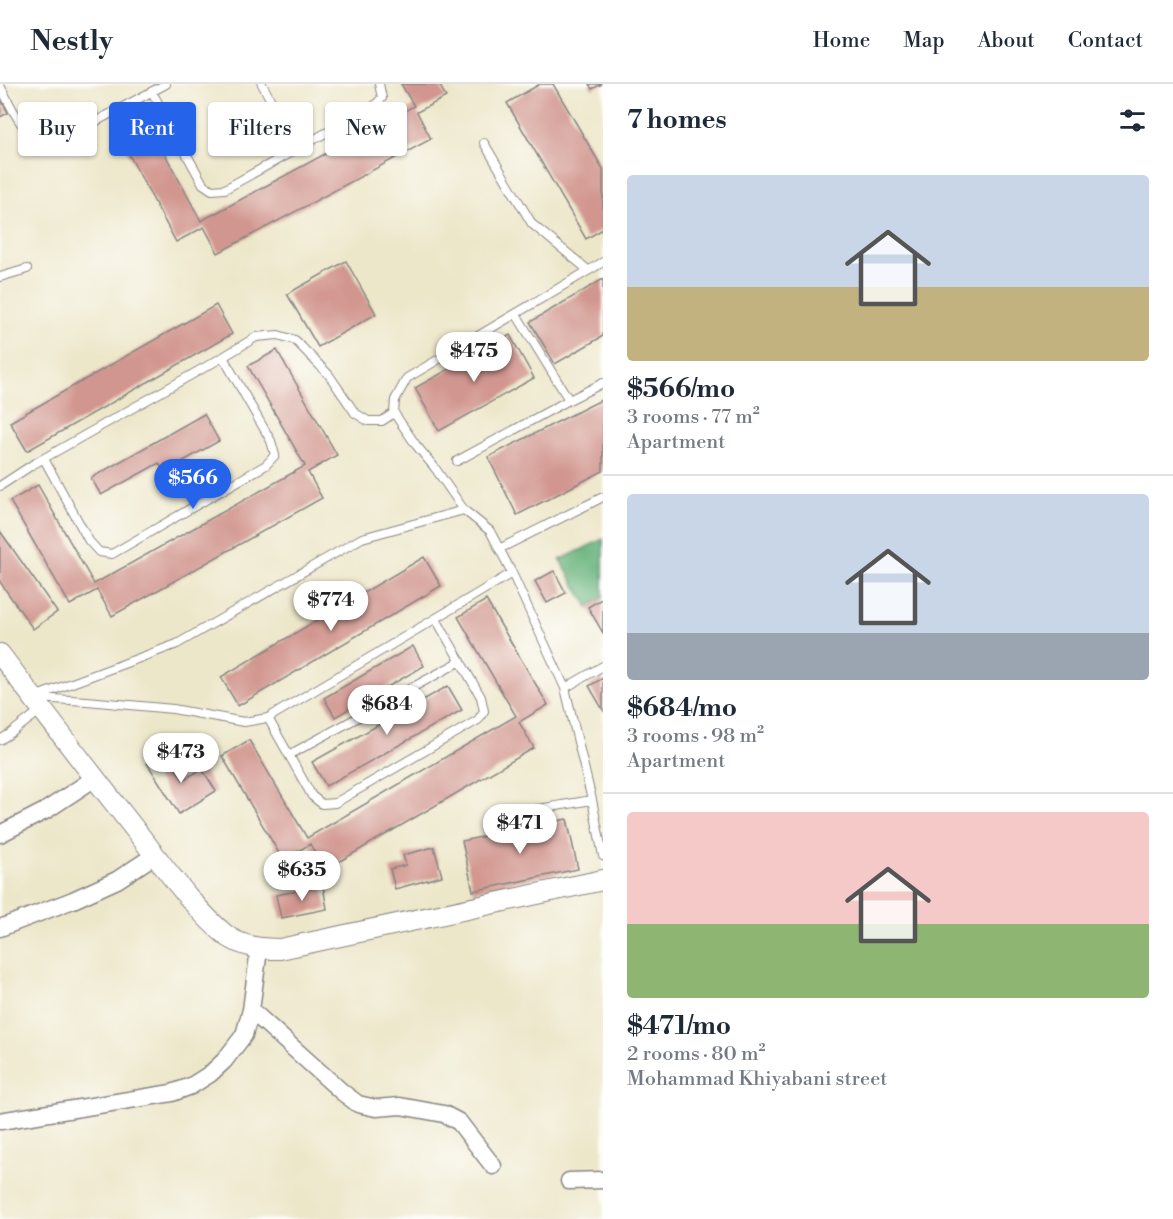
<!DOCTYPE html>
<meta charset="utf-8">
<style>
body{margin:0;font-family:"Libre Bodoni",serif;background:#f6f6f7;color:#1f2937;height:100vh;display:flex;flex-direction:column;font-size:22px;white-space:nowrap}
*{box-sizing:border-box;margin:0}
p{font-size:20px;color:#747a83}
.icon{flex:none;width:33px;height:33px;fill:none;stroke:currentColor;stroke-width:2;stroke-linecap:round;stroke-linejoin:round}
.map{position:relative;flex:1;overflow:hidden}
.drawer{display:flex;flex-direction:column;background:#fff;width:570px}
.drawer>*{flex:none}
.hud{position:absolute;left:18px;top:18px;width:495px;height:54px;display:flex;gap:12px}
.price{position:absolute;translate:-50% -51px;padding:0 14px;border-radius:21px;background:#fff;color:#222;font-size:20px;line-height:39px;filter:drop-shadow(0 2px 3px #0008)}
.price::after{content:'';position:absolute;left:50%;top:36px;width:18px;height:14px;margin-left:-9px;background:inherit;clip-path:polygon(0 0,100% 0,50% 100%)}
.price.active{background:#2563eb;color:#fff}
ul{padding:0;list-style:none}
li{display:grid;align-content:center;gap:12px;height:318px;padding:0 24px}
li+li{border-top:2px solid #e0e1e3}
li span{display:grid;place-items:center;height:186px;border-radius:6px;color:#555}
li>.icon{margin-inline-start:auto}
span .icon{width:108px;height:108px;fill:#fffc;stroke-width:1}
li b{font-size:26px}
h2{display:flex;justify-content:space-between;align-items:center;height:72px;padding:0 24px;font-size:26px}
.chip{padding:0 21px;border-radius:6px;background:#fff;box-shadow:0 2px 4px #0004;font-size:21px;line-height:54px}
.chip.active{background:#2563eb;color:#fff}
header{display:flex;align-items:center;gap:36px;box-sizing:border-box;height:84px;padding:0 30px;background:#fff;border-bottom:2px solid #e0e1e3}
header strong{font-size:28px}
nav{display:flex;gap:33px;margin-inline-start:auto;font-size:21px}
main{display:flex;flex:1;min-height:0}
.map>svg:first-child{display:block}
</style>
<header>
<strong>Nestly</strong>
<nav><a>Home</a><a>Map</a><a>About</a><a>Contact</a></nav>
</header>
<main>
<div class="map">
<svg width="603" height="1135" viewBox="0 0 603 1135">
<rect width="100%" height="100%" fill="#fdfcf7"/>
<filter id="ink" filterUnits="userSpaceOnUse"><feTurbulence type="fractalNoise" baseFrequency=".0167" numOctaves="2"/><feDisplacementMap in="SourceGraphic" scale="12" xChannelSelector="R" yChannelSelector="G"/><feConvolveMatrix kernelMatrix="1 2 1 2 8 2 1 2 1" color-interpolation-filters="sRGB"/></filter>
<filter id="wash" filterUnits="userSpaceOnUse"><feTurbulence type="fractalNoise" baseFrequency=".008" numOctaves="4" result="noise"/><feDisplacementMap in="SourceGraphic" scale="24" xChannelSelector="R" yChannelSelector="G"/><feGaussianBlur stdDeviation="1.35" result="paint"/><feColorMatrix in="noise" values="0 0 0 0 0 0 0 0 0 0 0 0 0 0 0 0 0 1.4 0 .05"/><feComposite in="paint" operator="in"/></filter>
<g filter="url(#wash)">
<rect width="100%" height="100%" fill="#ede7ca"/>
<!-- forest -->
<path fill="#66b37c" stroke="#446a5c" stroke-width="1.5" d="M603,455V514L588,523L560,476Z"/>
<g id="blocks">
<!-- building -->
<path fill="#d1968f" d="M401,0H439L446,13L417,28L431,55L218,169L204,143L176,158L119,52L147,37L201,137L414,22Z
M540,0H553L603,85V145L586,155L507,19Z
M589,0H602L592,5Z
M0,14L8,29L0,33Z
M346,177L376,230L318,263L287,210Z
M603,195V252L555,280L530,238Z
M216,221L232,250L27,367L10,338Z
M510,251L534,294L439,347L415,304Z
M277,266L337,371L308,388L322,414L112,532L97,506L70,521L10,417L38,401L94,500L305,382L248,282Z
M603,315V387L517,431L488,373Z
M204,330L219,357L164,388L159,379L101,411L91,394Z
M0,447L57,528L33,545L0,498Z
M424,473L441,502L238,622L221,593Z
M554,487L566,509L547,519L535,497Z
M603,514V549L588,523Z
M486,516L548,621L519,638L534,664L325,786L310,760L283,776L222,672L249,656L307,754L516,632L458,533Z
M413,562L424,582L335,633L324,614Z
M603,594V626L589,602Z
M448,602L462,626L326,702L312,678Z
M165,668L183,696L202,685L216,707L179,730L147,679Z
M567,735L578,785L473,807L462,757Z
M434,763L442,792L395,805L390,785L406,781L403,771Z
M323,802L327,825L281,834L276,811Z"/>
</g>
</g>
<g filter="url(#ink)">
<use href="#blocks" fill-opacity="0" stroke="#888482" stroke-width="1.5"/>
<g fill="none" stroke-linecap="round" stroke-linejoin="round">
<!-- service casing -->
<g stroke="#888482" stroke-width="10">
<path id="service" d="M262,0L297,65
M0,2C10,19 23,54 45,58C49,59 55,57 59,57L166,0
M152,8L203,100L212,106L225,105L374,22L382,14L379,0
M484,59L532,140L588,186
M0,193L27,185
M569,316L603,299
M394,329L395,316L407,294L603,178
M44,375L89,457L99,468L112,470L266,381L275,371L271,357L223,273
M457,377L569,316L516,230
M0,402L32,381L223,273L256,253L278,251L295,256L329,291L355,329L368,337H382L394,329L416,361L435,384L464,426L490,447L512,489L565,604L592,716L603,772
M499,465L603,413
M565,604L603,582
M37,612L177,560L362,454L464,426
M36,614L87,617L173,625L244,638L268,634L512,489
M268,634L312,712L322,720L335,719L478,636L484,627L481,613L436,535
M0,656L11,649L41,626
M289,671L461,577
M515,729L592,716"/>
</g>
<!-- minor casing -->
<g stroke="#888482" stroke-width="19">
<path id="minor" d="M0,750L45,727L95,694
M0,844L73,816L117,796L155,771
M251,926L342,1008L358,1020L376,1024L400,1022L444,1030L459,1038L493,1082
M0,1037L172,1009L191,1002L210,990L224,977L244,951L251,926L259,865
M569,1097L603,1096"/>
</g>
<!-- tertiary casing -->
<g stroke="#888482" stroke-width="22">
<path id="tertiary" d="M0,570C46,631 93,692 140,752C165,784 196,827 227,852C243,863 261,865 280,865L603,796"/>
</g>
<!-- service -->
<use href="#service" stroke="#fff" stroke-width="8"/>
<!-- minor -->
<use href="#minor" stroke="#fff" stroke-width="16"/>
<!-- tertiary -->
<use href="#tertiary" stroke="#fff" stroke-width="20"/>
</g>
</g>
</svg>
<b class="price" style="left:474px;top:299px">$475</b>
<b class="price active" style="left:193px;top:426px">$566</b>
<b class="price" style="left:331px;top:548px">$774</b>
<b class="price" style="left:387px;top:652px">$684</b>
<b class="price" style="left:181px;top:700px">$473</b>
<b class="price" style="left:520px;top:771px">$471</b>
<b class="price" style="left:302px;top:818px">$635</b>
<div class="hud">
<a class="chip">Buy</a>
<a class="chip active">Rent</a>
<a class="chip">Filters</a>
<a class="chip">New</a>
</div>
</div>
<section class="drawer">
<h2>7 homes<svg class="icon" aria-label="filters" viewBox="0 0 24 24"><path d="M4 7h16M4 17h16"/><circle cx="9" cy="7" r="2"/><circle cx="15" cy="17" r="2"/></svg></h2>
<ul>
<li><span style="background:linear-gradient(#c9d6e8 60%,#c2b280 0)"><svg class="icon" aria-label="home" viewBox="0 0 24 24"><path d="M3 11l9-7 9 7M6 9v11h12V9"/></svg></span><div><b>$566/mo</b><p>3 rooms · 77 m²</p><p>Apartment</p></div></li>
<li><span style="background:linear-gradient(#c9d6e8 75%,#9aa5b1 0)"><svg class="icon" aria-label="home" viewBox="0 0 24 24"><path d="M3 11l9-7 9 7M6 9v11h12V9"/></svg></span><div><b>$684/mo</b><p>3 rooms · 98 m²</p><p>Apartment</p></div></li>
<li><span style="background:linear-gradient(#f6c9c9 60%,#8fb573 0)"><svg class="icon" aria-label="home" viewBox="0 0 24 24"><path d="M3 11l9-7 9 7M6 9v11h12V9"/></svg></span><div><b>$471/mo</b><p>2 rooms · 80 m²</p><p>Mohammad Khiyabani street</p></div></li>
</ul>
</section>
</main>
